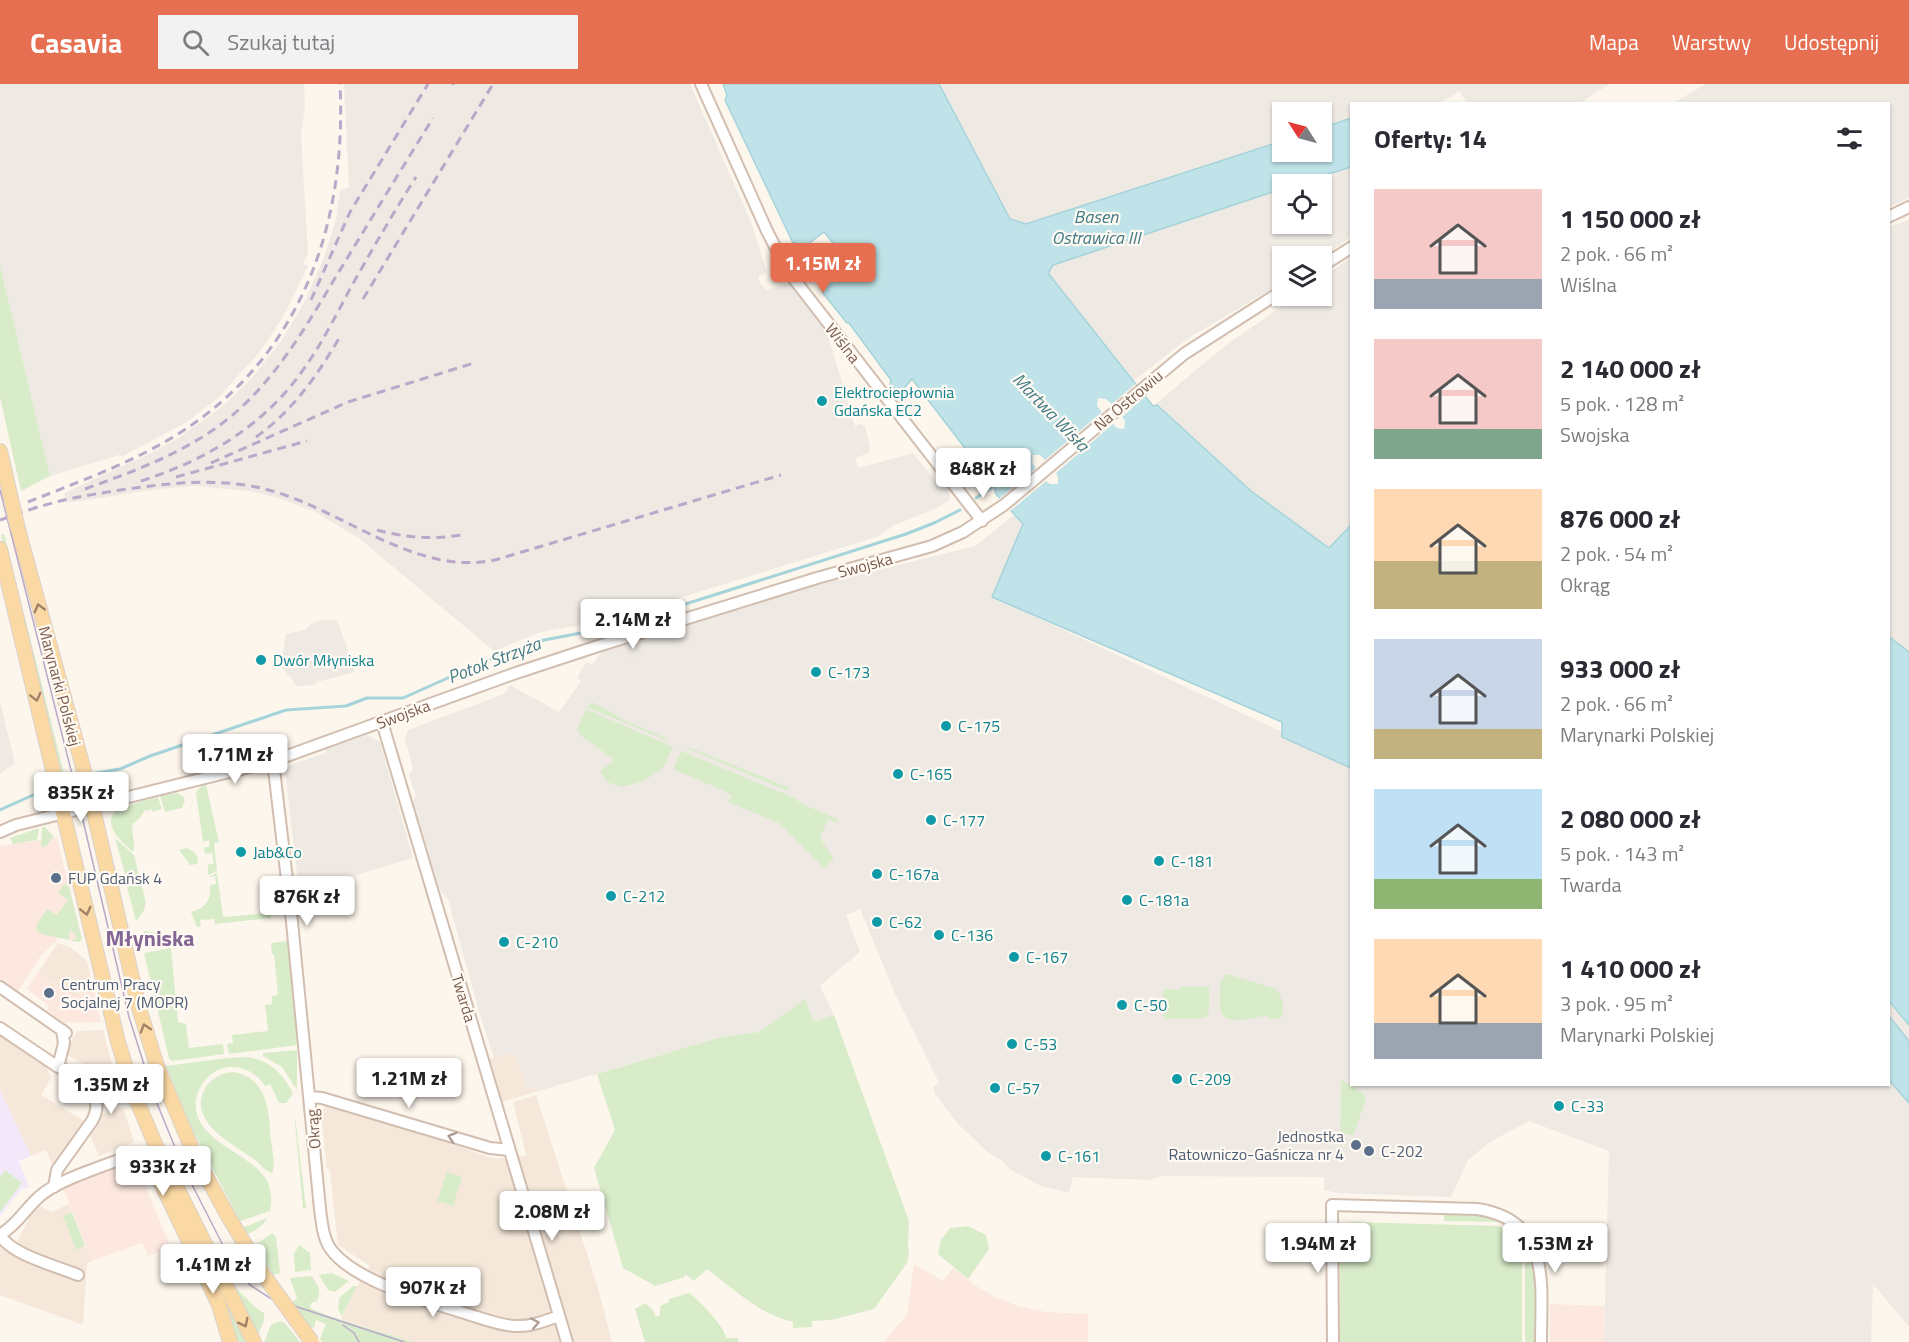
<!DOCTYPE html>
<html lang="pl">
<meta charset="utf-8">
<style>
body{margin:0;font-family:"Titillium Web",sans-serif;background:#f2f2f3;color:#2b2b33;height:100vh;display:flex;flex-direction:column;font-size:22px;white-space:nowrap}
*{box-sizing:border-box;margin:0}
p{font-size:20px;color:#7c7c81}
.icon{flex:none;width:33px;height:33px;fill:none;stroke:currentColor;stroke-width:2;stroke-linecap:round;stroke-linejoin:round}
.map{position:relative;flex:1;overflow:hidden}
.details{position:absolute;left:1350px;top:18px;width:540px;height:984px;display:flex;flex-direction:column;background:#fff;border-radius:0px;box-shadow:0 2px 4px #0004}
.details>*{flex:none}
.needle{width:39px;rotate:306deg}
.buttons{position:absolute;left:1272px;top:18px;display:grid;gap:12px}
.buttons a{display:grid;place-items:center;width:60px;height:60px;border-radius:0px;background:#fff;box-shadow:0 2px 4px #0004;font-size:30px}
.price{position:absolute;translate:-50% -51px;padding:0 14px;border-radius:6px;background:#fff;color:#222;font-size:20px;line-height:39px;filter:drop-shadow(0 2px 3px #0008)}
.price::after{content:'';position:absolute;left:50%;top:36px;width:18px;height:14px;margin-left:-9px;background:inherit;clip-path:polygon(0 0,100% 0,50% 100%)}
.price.on{background:#e76f51;color:#fff}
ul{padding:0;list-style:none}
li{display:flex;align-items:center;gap:18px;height:150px;padding:0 24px}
li span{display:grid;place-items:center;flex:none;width:168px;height:120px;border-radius:0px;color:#555}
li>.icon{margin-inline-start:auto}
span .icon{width:72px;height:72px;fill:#fffc;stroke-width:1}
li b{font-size:26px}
h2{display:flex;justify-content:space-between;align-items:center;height:72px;padding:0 24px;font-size:26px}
header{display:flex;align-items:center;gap:36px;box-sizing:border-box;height:84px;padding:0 30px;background:#e76f51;color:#fff}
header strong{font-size:28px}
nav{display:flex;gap:33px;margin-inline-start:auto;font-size:21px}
.search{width:420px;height:54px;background:#f2f2f3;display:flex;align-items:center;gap:15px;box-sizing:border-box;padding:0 21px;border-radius:0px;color:#7c7c81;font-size:22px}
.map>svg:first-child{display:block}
</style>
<header>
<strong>Casavia</strong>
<div class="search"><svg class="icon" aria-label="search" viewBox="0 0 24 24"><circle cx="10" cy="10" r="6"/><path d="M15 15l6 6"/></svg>Szukaj tutaj</div>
<nav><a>Mapa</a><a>Warstwy</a><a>Udostępnij</a></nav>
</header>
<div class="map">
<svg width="1909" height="1258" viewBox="0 0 1909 1258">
<rect width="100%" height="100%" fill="#fdf6ec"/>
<!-- residential -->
<path fill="#f5e8da" d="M58,859L70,863L87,877L91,894L77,914L38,888Z
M103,946L117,999L69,972L66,967L77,947Z
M0,950L46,982L51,994L41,1011L86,1038L53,1083L46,1066L31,1072L0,1006Z
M510,970L516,971L527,1002L542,1006L502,1018L490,975Z
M536,1011L598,1204L612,1258H414L341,1235L357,1202L370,1182L338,1161L330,1086L327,1084L321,1030L325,1022L416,1048L495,1075L526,1071L513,1018Z
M123,1023L134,1058L99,1072L88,1046L99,1031Z
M69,1120L72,1128L63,1132L76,1165L85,1161L92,1177L87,1179L83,1241L0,1211V1164L9,1167L17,1158L29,1135L26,1133L30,1127L33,1128L37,1121L52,1128Z"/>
<!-- commercial -->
<path fill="#fde8e0" d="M57,754L82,855L78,858L57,853L56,858L42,870L16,910L0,899V762Z
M38,888L77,914L91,894L101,938L64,939L47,926L49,922L27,905Z
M134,1074L171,1164L148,1172L142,1159L92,1177L63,1104Z
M914,1180L943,1197L953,1184L976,1202L995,1213L1018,1222L1046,1228L1088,1230V1258H884L907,1230Z
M1550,1220L1605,1222L1604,1258H1550Z"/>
<!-- industrial -->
<path fill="#efe9e4" d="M0,0H304L305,23L301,51L308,169L303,180L308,182L283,233L259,269L235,295L219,313L187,338L123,372L119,371L50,392L0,181Z
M344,0H690L751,138L767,189L758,192L760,199L767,206L789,199L827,248L855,342L861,340L865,342L870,363L869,369L855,374L858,384L913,369L934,395L939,394L949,406L950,416L935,425L892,442L879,452L609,536L541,548L494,567L360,455L315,428L279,414L248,407L196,402L158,405L67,419L64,409L153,368L178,354L218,326L251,295L281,257L305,217L325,171L336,135L340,107L349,103Z
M939,0H1609L1580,19H1467L1459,7L1440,19L1352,20L1351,34L1322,44V28H1282V57L1026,140L1010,135Z
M1705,0H1909V114L1889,123L1888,20L1674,19Z
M1351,82V153L1322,173L1282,172V199L1190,253L1133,297L1048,189L1053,181L1282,105V140H1322V100H1297Z
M1909,136V568L1888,552V143Z
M1351,173V481L1251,407L1157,321L1153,322L1226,261L1297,212H1322V194Z
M1014,431L1023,441L993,513L1351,680L1352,1000H1888L1889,996L1909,1019V1243L1873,1200L1871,1258H1604L1609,1067L1529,1037L1490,1058L1468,1076L1451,1113L1338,1109L1324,1106V1093L1162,1092L1150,1096L1073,1093L1069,1109L1041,1102L1011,1086L1003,1077L990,1070L957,1039L935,1010L933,1003L939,999L896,912L860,825L846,831L860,868L820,902L834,931L814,938L805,915L759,948L721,953L542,1006L527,1002L516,971L510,970L494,974L479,928L448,815L440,806L413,718L416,712L409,691L413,685L405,654L408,646L504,610L510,601L559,628L581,597L577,594L586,578L592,581L601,568L814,502L975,462Z
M321,536H337L348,566L346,576L352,580L355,588L317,598L315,601L297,602L281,582L286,550L305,546L311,540Z
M0,618L15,679L0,690Z
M367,651L380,658L413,774L299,808L285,685L293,680L326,669V665Z
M1888,917L1909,941V957L1889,932Z"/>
<!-- education -->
<path fill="#f3e8fa" d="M0,1006L31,1072L19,1077L29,1103L21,1105L0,1132Z"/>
<!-- green -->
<path fill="#d8ecc9" d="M0,181L50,392L21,407L0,313Z
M4,450L65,693H63C44,612 21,532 1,451Z
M592,618L626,637L666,654L668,657L587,623Z
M586,625L673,663L663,684L644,697L623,703L607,698L600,687L615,676L581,652L577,645Z
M686,664H691L790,704L788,707Z
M681,667L795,714L800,719L838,735L837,739L828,735L820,754L834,775L824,784L779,739L728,718L732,712L722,706L673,685Z
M206,701L219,758L214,759L217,787L208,791V781L214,779L212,769L205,770L204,764L210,762L209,756L203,758L196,709L200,703Z
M177,709L183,712L185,716L182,724L165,728L160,712Z
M158,713L162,725L152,728L153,726L150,725L148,727L145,726L140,734L133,740C130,750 137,758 133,768C121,757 100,740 118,724Z
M45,743L54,753L45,763H41L42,744Z
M39,744L37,756L13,760L10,754Z
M115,754L134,771L140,797L127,798Z
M187,764L194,768L198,773L197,780L190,781L179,766Z
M217,789L223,833L270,829L271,834L215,840L214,835L200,836L201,842L197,843L191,828C205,825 212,815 210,801L216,800L215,792L208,793Z
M141,799C145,817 150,822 136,837L127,803Z
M64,800L69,802L82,855L80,858L72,857L73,855L77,856L75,849L69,847V856L41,850L36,845L37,840L47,825L57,831L68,816L58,809Z
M144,847C155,846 164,856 174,859L144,863L141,851Z
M289,857L299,957H296L297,961L229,970L227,960L233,959L232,951L268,947L265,921L272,920V912L278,911L274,870H272L271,859Z
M171,864L178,938L186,940L189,964L223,960L224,970L172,977L169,974L144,869Z
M1227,890L1276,905C1283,914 1286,925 1280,935H1270L1266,932C1255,932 1226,944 1221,927C1219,922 1220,913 1220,907C1220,899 1220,895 1227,890Z
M1180,903H1209V927L1206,933L1198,935H1166L1162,929L1163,905L1179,906Z
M805,915L814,938L834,931L909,1137L908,1164L909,1168L907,1179L874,1225L831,1236L812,1237V1243L793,1244V1238C760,1231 734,1205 707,1185L694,1197L685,1190V1193L655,1202L623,1184L594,1084L615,1046L597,990L721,953L759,948Z
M297,966V1006L282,983L263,972V969Z
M249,973C271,978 283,989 293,1010L286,1019H279L270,1000L265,1002C253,983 228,976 210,991C203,997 198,1006 196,1015C191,1056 244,1066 264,1092C271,1101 273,1115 270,1127L240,1137L191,1043L166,982L227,974Z
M233,988C268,993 269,1029 271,1056C272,1066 276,1081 272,1089C265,1087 260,1080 254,1075C233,1060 185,1037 206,1003C212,994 222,989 233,988Z
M1341,996L1362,1008L1366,1016L1353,1052L1345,1049L1340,1063Z
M295,1032L306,1124H303L295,1039Z
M5,1086L22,1099L0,1128V1093Z
M447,1088L462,1093L453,1122L437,1117Z
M72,1128L85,1161L76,1166L63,1132Z
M1444,1129L1488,1132L1502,1138L1444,1137Z
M268,1134C263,1141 257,1146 248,1150L244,1143Z
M1351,1138L1499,1142C1507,1145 1519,1157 1522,1165V1258H1340V1150Z
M968,1142L986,1151L989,1165L968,1195L938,1170L941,1156L950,1144Z
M272,1149L276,1153L280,1189L273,1191L255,1161Z
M1525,1159L1534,1182L1537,1258H1525Z
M299,1161L310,1169L311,1186L295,1188L294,1170Z
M332,1189L349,1197L335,1208L328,1206L319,1191Z
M312,1192C318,1202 322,1206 317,1217L311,1219L310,1224L329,1232L414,1258H322L320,1255L326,1240L316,1236L314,1244L309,1242L291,1219L297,1214L290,1194Z
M231,1199L256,1224L264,1229V1236L258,1251Z
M219,1202L247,1258H237L227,1225L217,1203Z
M353,1202H357L342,1232L338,1225L339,1214Z
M689,1209C699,1216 725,1243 726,1254H738V1258H645L635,1225L645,1219L652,1225L656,1233L660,1231V1222L669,1218V1215Z
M280,1237L285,1239L300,1258H264L271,1241Z"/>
<!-- water -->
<path fill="#bfe3e8" stroke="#a5d3da" stroke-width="1.5" d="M723,0H939L1010,135L1026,140L1282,57V68H1322V44L1351,34V83L1297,100H1282V105L1053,181L1048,189L1153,322L1157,321L1251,407L1329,464L1351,441V684L1282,653V638L992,513L1023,440L996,410L994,402L912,295L901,308L890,302L891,296L849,239H847L822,208L824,206L815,194L817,192L811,184L838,165L824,148L799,167L795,158L793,159L725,16L727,11Z
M1888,552L1909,568V941L1889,917Z
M1889,932L1909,957V1019L1889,996Z"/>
<!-- pier -->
<path fill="#fdf6ec" d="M1135,300L1146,312L1122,333L1125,337L1124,345L1117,344L1113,340L1056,389L1058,393V400H1050L1046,397L1009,428L999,415L1036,384L1032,379L1033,371H1040L1045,376L1102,328L1097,322L1098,314L1106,315L1112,320Z"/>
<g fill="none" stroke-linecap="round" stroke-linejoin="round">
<!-- stream -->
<path stroke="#a5d3da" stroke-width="3" d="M976,414L997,400
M96,689L120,685L150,672L286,626L346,622L367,614H403L497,572L544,556L613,543L906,450L934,439L960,426
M0,726L42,707"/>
<!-- minor casing -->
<g stroke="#d1beb0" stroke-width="14">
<path id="minor" d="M701,0L767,147L787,186L982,437
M1888,133L1909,123
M1322,182L1352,163
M382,638L567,1258
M273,677L292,838L320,1125C322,1140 323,1157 333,1168C358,1198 424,1216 461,1228C479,1233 496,1241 515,1242C530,1243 545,1237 559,1232
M0,748L16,741L273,677L516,589L598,562L817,494L932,462L963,448L1004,421L1184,270L1282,207
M0,903L66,949
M0,944L58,983L64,959L62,946
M310,1013L322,1014L490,1064L509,1066
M54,1103L57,1086L92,1037C107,1011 80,991 58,983
M0,1151C18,1140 25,1125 40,1112C59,1095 110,1080 135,1070
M0,1151C11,1171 57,1182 78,1191
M1333,1258L1332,1121L1477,1125C1552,1136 1541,1201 1541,1258"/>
</g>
<!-- major casing -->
<g stroke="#dad1cd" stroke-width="16">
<path id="major" d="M0,367L11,415
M18,445L86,694L139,924L157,982L196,1074L228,1132
M0,465L118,958L134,1010L156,1062L254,1258
M156,1067L155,1086L219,1221L230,1258"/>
</g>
<!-- minor -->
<use href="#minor" stroke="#fff" stroke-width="10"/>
<!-- major -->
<use href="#major" stroke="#fbd9a5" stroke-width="14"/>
<!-- tram -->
<path stroke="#b9a8c9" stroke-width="1.5" d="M0,406L74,698L129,933L154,1012L183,1083L231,1177L250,1201L270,1214L404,1258
M343,1241L354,1249L359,1258"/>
<!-- rail -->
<path stroke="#b9a8c9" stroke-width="3" stroke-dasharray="9 6" stroke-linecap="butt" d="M453,1V0
M363,215L493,0
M311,216L350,128L428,0
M256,353C294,326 318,290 341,251
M211,379L348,318L474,279
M176,393L307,357
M141,397C194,380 245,353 283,311C312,279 331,241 351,203C372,166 393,129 416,93
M85,405C132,388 179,371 220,341C274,301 306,242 340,186C371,135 402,84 433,34
M28,418C78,398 132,379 178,350C301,273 347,140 340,0
M29,426C61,415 94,410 127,405C178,398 226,393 276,408C348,430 417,492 495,476L781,391
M0,436L37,423
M377,446C405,454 437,456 466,450"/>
<!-- major-bridge casing -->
<g stroke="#dad1cd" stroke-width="16" stroke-linecap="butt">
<path id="major-bridge" d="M11,415L18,445
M228,1132L262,1189L312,1258"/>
</g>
<!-- major-bridge -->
<use href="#major-bridge" stroke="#fbd9a5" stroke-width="14"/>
</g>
<!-- one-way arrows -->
<defs><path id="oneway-chevron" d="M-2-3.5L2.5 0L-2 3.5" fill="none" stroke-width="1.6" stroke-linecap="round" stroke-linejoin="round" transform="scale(1.5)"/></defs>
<g stroke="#a18267">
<use href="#oneway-chevron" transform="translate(39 524) rotate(-105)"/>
<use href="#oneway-chevron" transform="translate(36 613) rotate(76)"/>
<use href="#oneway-chevron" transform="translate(86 827) rotate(76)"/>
<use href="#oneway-chevron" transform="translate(145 944) rotate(-107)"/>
<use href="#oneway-chevron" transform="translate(244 1239) rotate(63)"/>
</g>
<g stroke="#af9d94">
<use href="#oneway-chevron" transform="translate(452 1053) rotate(-163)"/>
<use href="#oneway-chevron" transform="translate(535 1239) rotate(-12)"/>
</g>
<!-- markers -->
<g fill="#0f9aa8" stroke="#fffaf3" stroke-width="2">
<circle cx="822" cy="317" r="6"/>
<circle cx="261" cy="576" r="6"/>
<circle cx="816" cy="588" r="6"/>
<circle cx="946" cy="642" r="6"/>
<circle cx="898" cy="690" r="6"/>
<circle cx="931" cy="736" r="6"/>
<circle cx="241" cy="768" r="6"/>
<circle cx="1159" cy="777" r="6"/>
<circle cx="877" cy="790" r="6"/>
<circle cx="611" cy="812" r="6"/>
<circle cx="1127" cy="816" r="6"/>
<circle cx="877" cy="838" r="6"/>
<circle cx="939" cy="851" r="6"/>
<circle cx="504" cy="858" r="6"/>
<circle cx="1014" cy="873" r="6"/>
<circle cx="1122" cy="921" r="6"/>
<circle cx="1012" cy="960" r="6"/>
<circle cx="1177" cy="995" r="6"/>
<circle cx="995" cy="1004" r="6"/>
<circle cx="1559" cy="1022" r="6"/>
<circle cx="1046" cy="1072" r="6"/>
</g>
<g fill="#5c6f8a" stroke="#fffaf3" stroke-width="2">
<circle cx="56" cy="794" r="6"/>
<circle cx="49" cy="909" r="6"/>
<circle cx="1356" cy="1061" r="6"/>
<circle cx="1369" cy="1067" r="6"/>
</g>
<g text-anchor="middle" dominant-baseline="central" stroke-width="4.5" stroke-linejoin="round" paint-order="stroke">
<!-- street labels -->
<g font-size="16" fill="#7a5c4d" stroke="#fffaf3">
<text transform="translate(843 259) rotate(52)">Wiślna</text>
<text transform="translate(1128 316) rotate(-40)">Na Ostrowiu</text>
<text transform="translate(865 481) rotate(-15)">Swojska</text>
<text transform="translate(60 602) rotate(75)">Marynarki Polskiej</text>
<text transform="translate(403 630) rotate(-20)">Swojska</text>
<text transform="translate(464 914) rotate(73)">Twarda</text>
<text transform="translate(313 1045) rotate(-95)">Okrąg</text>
</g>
<!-- culture labels -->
<g font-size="16" fill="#0d838f" stroke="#fffaf3" text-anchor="start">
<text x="834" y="308">Elektrociepłownia<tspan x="834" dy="18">Gdańska EC2</tspan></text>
<text x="273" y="576">Dwór Młyniska</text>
<text x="828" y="588">C-173</text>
<text x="958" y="642">C-175</text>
<text x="910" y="690">C-165</text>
<text x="943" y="736">C-177</text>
<text x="253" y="768">Jab&amp;Co</text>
<text x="1171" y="777">C-181</text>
<text x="889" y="790">C-167a</text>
<text x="623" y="812">C-212</text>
<text x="1139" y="816">C-181a</text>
<text x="889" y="838">C-62</text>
<text x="951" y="851">C-136</text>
<text x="516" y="858">C-210</text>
<text x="1026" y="873">C-167</text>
<text x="1134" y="921">C-50</text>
<text x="1024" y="960">C-53</text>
<text x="1189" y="995">C-209</text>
<text x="1007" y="1004">C-57</text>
<text x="1571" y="1022">C-33</text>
<text x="1058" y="1072">C-161</text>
</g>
<!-- service labels -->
<g font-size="16" fill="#4e5e75" stroke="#fffaf3" text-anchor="start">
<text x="68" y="794">FUP Gdańsk 4</text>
<text x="61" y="900">Centrum Pracy<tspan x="61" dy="18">Socjalnej 7 (MOPR)</tspan></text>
<text x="1344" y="1052" text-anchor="end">Jednostka<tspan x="1344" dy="18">Ratowniczo-Gaśnicza nr 4</tspan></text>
<text x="1381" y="1067">C-202</text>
</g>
<!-- water labels -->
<g font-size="18" font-style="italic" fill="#437c86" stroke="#fffaf3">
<text x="1096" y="132">Basen<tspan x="1096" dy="21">Ostrawica III</tspan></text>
<text transform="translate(1051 328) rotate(46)">Martwa Wisła</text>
<text transform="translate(494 576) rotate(-21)">Potok Strzyża</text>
</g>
<!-- district labels -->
<g font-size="22" font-weight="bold" fill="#846695" stroke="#fffaf3">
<text x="150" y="854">Młyniska</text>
</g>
</g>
</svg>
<div class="buttons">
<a><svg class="needle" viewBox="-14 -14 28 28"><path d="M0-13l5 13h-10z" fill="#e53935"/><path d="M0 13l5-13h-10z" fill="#7c7c81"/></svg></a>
<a><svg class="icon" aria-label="locate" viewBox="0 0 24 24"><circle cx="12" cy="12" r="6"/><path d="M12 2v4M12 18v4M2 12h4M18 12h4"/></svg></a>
<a><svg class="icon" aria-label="layers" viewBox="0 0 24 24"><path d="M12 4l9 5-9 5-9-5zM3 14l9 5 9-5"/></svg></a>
</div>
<b class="price on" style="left:823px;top:210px">1.15M zł</b>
<b class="price" style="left:983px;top:415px">848K zł</b>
<b class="price" style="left:633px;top:566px">2.14M zł</b>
<b class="price" style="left:235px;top:701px">1.71M zł</b>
<b class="price" style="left:81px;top:739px">835K zł</b>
<b class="price" style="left:307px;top:843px">876K zł</b>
<b class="price" style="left:409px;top:1025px">1.21M zł</b>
<b class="price" style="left:111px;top:1031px">1.35M zł</b>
<b class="price" style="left:163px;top:1113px">933K zł</b>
<b class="price" style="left:552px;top:1158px">2.08M zł</b>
<b class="price" style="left:1318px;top:1190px">1.94M zł</b>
<b class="price" style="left:1555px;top:1190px">1.53M zł</b>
<b class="price" style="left:213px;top:1211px">1.41M zł</b>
<b class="price" style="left:433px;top:1234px">907K zł</b>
<section class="details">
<h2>Oferty: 14<svg class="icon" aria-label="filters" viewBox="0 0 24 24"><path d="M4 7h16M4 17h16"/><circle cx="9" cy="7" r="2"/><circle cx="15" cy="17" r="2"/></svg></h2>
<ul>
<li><span style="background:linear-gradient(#f6c9c9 75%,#9aa5b1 0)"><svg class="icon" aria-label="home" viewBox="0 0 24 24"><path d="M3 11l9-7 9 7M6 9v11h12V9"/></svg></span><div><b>1 150 000 zł</b><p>2 pok. · 66 m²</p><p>Wiślna</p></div></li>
<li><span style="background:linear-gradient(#f6c9c9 75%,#7fa58c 0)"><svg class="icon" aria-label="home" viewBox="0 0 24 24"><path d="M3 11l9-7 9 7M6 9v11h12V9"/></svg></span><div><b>2 140 000 zł</b><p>5 pok. · 128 m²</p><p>Swojska</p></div></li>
<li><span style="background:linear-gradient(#ffd9b3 60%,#c2b280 0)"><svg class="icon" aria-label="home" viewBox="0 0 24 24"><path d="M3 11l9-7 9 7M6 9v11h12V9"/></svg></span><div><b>876 000 zł</b><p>2 pok. · 54 m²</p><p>Okrąg</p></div></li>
<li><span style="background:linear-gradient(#c9d6e8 75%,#c2b280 0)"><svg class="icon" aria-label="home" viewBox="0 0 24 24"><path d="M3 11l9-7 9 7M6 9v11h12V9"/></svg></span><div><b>933 000 zł</b><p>2 pok. · 66 m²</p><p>Marynarki Polskiej</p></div></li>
<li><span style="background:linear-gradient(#bfe0f5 75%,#8fb573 0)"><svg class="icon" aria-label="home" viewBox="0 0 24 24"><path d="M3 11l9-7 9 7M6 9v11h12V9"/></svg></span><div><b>2 080 000 zł</b><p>5 pok. · 143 m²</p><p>Twarda</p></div></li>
<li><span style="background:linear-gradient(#ffd9b3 70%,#9aa5b1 0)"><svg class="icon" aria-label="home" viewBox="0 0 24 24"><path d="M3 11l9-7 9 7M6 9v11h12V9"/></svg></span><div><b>1 410 000 zł</b><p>3 pok. · 95 m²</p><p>Marynarki Polskiej</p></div></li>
</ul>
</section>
</div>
